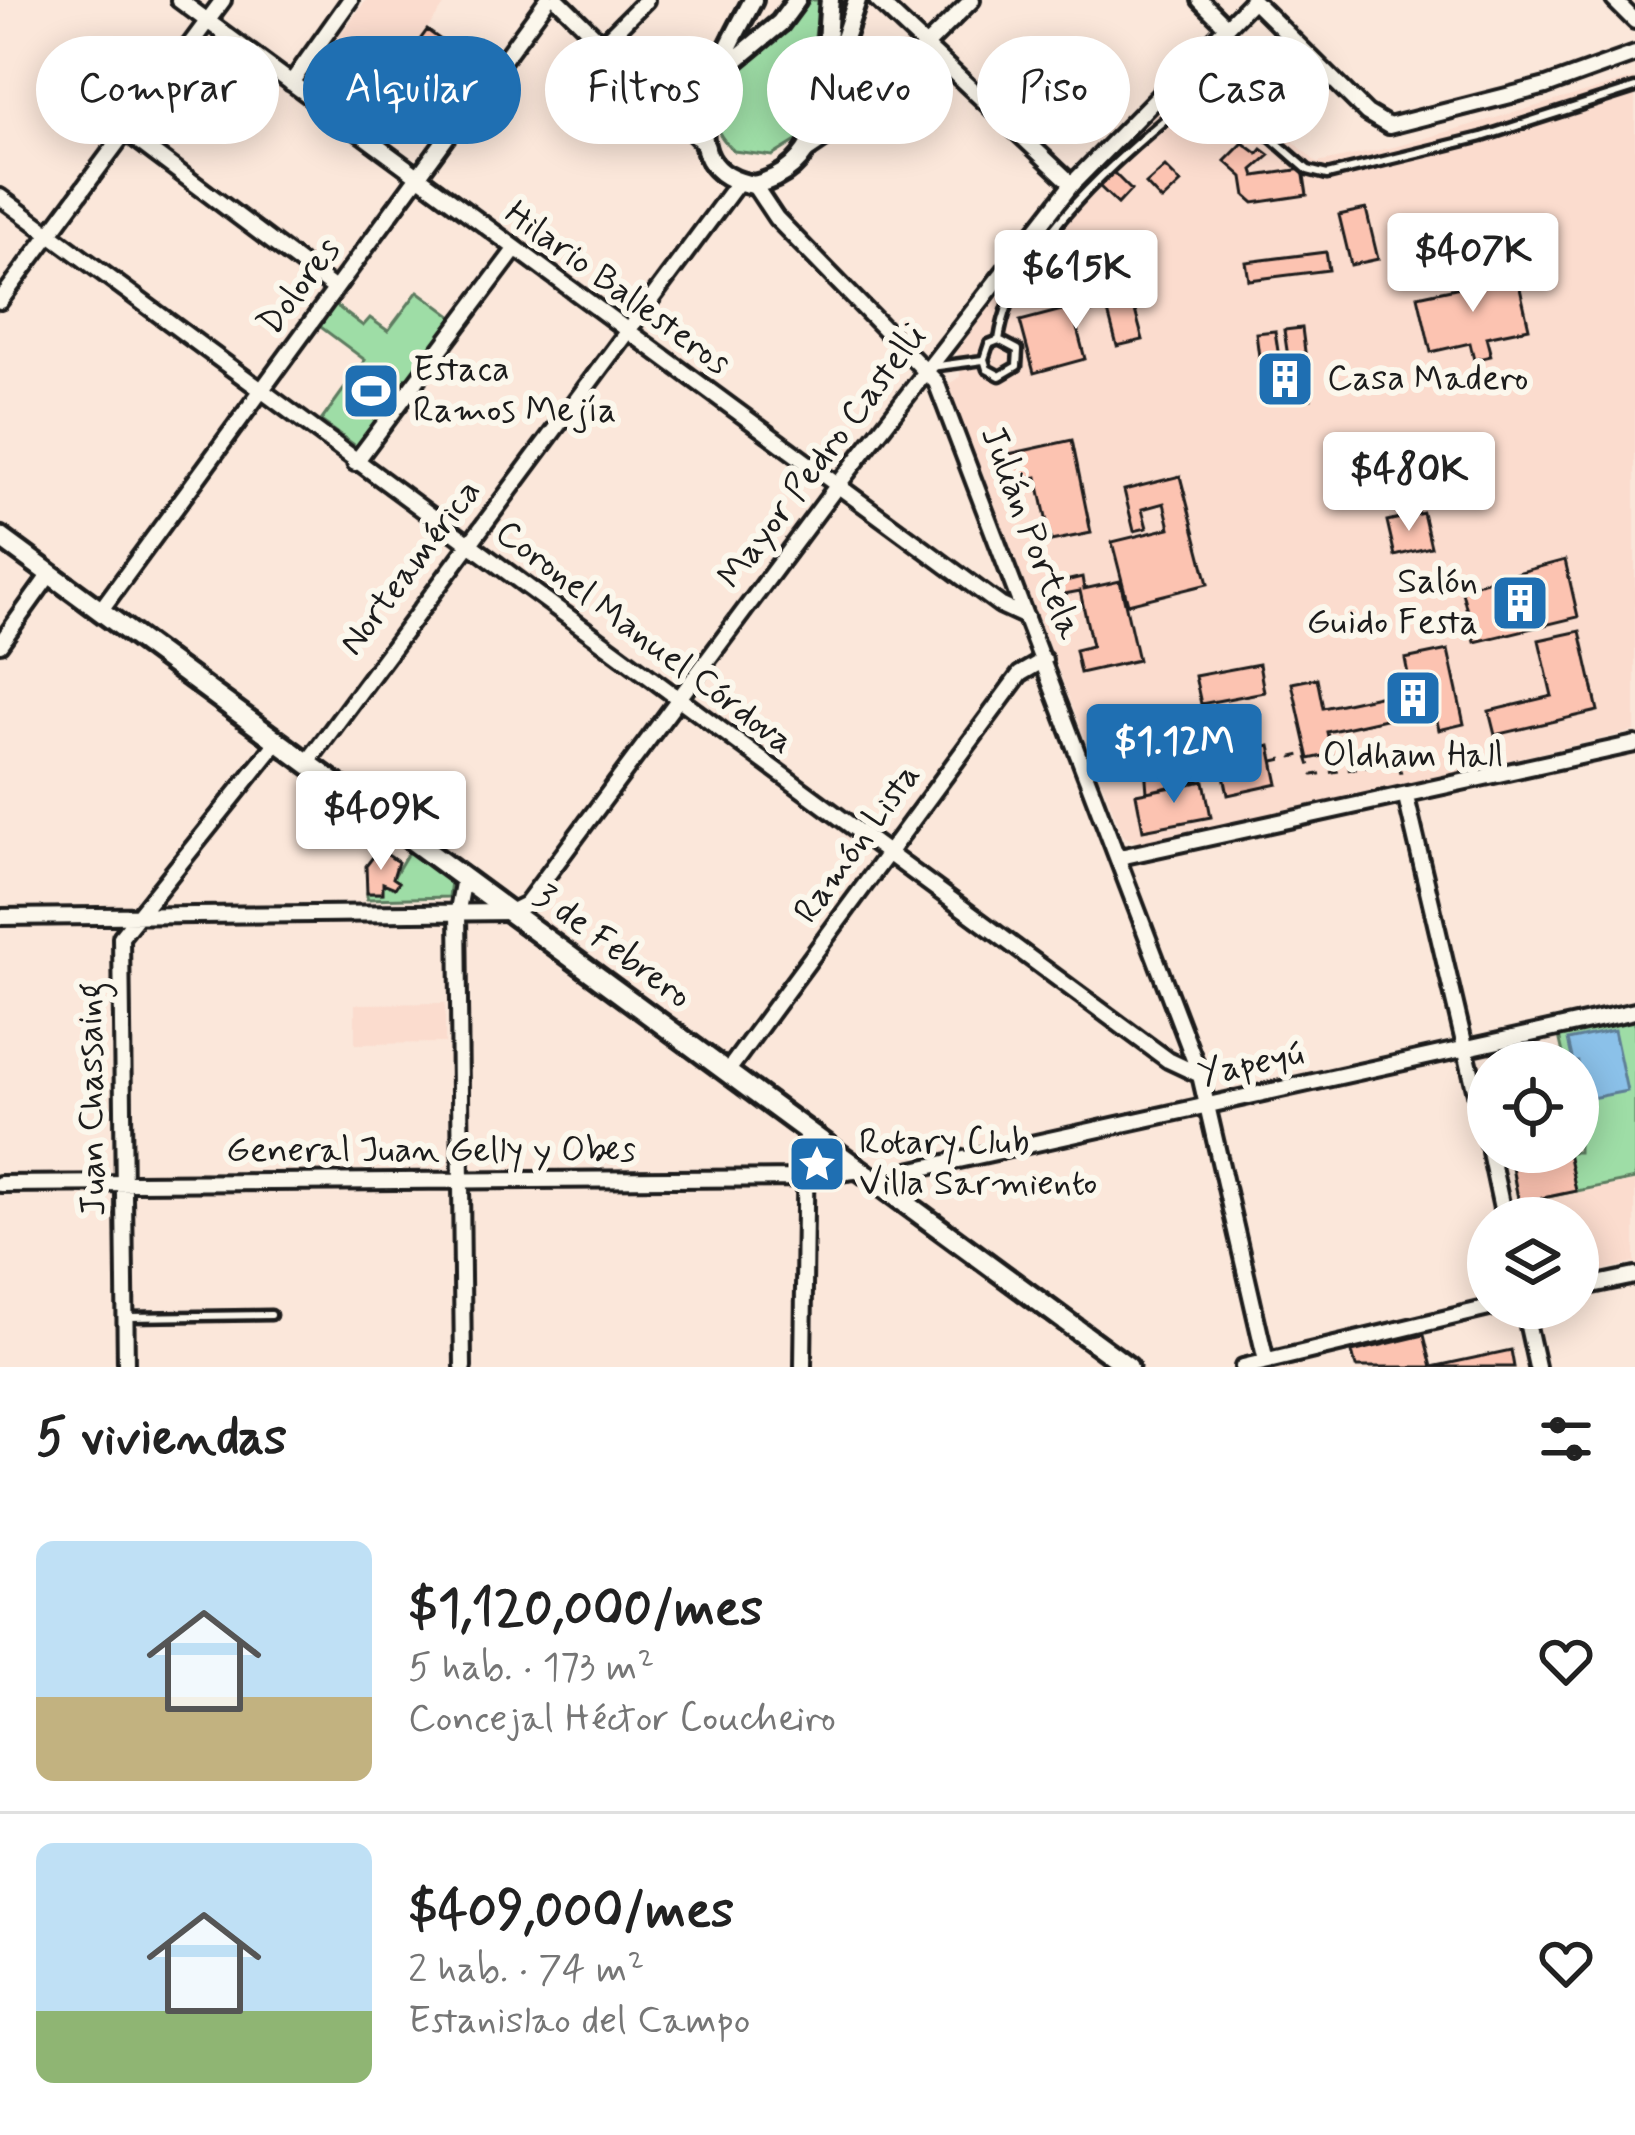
<!DOCTYPE html>
<html lang="es">
<meta charset="utf-8">
<style>
body{margin:0;font-family:Mynerve,sans-serif;background:#f6f6f6;color:#222;height:100vh;display:flex;flex-direction:column;font-size:45px;white-space:nowrap}
*{box-sizing:border-box;margin:0}
p{font-size:39px;color:#767676}
.icon{flex:none;width:66px;height:66px;fill:none;stroke:currentColor;stroke-width:2;stroke-linecap:round;stroke-linejoin:round}
.map{position:relative;height:1367px;overflow:hidden}
.sheet{display:flex;flex-direction:column;background:#fff;flex:1}
.sheet>*{flex:none}
.top-card{position:absolute;left:36px;top:36px;width:1563px;height:108px;display:flex;gap:24px}
.controls{position:absolute;left:1467px;top:1041px;display:grid;gap:24px}
.controls a{display:grid;place-items:center;width:132px;height:132px;border-radius:50%;background:#fff;box-shadow:0 6px 30px #0003;font-size:60px}
.price{position:absolute;translate:-50% -102px;padding:0 27px;border-radius:12px;background:#fff;color:#222;font-size:39px;line-height:78px;filter:drop-shadow(0 3px 6px #0008)}
.price::after{content:'';position:absolute;left:50%;top:72px;width:36px;height:27px;margin-left:-18px;background:inherit;clip-path:polygon(0 0,100% 0,50% 100%)}
.price.active{background:#1f6fb2;color:#fff}
ul{padding:0;list-style:none}
li{display:flex;align-items:center;gap:36px;height:300px;padding:0 36px}
li+li{border-top:3px solid #e0e0e0}
li span{display:grid;place-items:center;flex:none;width:336px;height:240px;border-radius:18px;color:#555}
li>.icon{margin-inline-start:auto}
span .icon{width:144px;height:144px;fill:#fffc;stroke-width:1}
li b{font-size:51px}
h2{display:flex;justify-content:space-between;align-items:center;height:144px;padding:0 36px;font-size:51px}
.chip{padding:0 42px;border-radius:54px;background:#fff;box-shadow:0 6px 30px #0003;font-size:42px;line-height:108px}
.chip.active{background:#1f6fb2;color:#fff}
.map>svg:first-child{display:block}
</style>
<div class="map">
<svg width="1635" height="1367" viewBox="0 0 1635 1367">
<rect width="100%" height="100%" fill="#fbe7da"/>
<filter id="ink" filterUnits="userSpaceOnUse"><feTurbulence type="fractalNoise" baseFrequency=".00833" numOctaves="2"/><feDisplacementMap in="SourceGraphic" scale="24" xChannelSelector="R" yChannelSelector="G"/><feConvolveMatrix kernelMatrix="1 2 1 2 8 2 1 2 1" color-interpolation-filters="sRGB"/></filter>
<g filter="url(#ink)">
<!-- built -->
<path fill="#fbdcce" d="M366,0H448L389,82L334,43Z
M1204,58L1317,163L1394,147L1635,78V731L1145,845L1123,836L947,385L960,377L961,358L952,348L1068,199L1121,136Z
M445,1003V1043L355,1044V1004Z
M1635,1181V1263L1578,1276V1218H1523L1520,1204Z"/>
<!-- green -->
<path fill="#9edda6" stroke="#5d7c61" stroke-width="3" d="M806,0H820L801,138L772,156L734,151C669,92 781,46 806,0Z
M710,41L714,45L693,87L686,115L665,94Z
M418,291L453,317L357,447L321,421L365,360L318,325L334,304L363,326L370,318L388,331Z
M409,851L451,881L449,897L367,899V893H382L383,883L398,882L393,878Z
M1635,1019V1179L1519,1203L1509,1152H1578V1062H1565L1559,1036Z"/>
<!-- water -->
<path fill="#8bc1e9" stroke="#5f7f97" stroke-width="3" d="M1614,1030L1627,1091L1581,1100L1578,1062H1573L1568,1040Z"/>
<!-- building -->
<path fill="#fcc3b1" stroke="#1c1c1c" stroke-width="3" d="M427,30L484,71L471,89L414,48Z
M1243,143L1258,154L1262,149L1270,155L1253,170L1255,176L1303,169L1307,195L1254,203L1246,196L1243,177L1225,161Z
M1165,167L1181,183L1162,201L1146,184Z
M1112,171L1131,190L1118,204L1098,185Z
M1366,209L1378,259L1351,265L1339,215Z
M1326,252L1329,270L1249,280L1246,262Z
M1517,275L1529,328L1486,337L1491,356L1474,360L1470,343L1431,352L1418,296Z
M1130,292L1143,340L1117,346L1107,308L1074,317L1085,359L1034,373L1020,321Z
M1302,328L1311,399L1265,404L1256,333L1275,331L1279,358L1288,357L1284,330Z
M1072,440L1091,533L1051,541L1037,477L1015,482L1009,454Z
M1180,476L1208,584L1128,604L1112,542L1170,528L1164,503L1142,509L1147,528L1134,531L1124,490Z
M1423,513L1431,547L1395,556L1387,521Z
M1565,560L1578,617L1475,642L1461,588Z
M1082,577L1084,589L1120,581L1138,660L1080,673L1075,650L1092,646L1080,591L1059,595L1057,583Z
M1580,631L1598,711L1495,735L1489,711L1552,696L1539,640Z
M1448,650L1464,724L1439,730L1434,708L1327,732L1332,754L1309,759L1292,683L1317,678L1323,708L1411,689L1405,659Z
M1259,664L1264,692L1201,704L1195,676Z
M1190,743L1199,780L1147,792L1144,753Z
M1270,746L1278,784L1228,795L1220,756Z
M1204,781L1211,817L1143,830L1136,794Z
M379,849L398,862L393,878L399,882L395,888L383,883V893H367L366,866Z
M1509,1152H1568L1576,1191L1519,1203Z
M1424,1335L1432,1367H1356L1352,1352Z
M1511,1350L1514,1367H1432Z"/>
<g fill="none" stroke-linecap="round" stroke-linejoin="round">
<!-- service casing -->
<g stroke="#1c1c1c" stroke-width="15">
<path id="service" d="M984,359L989,344L999,340C1013,243 1124,153 1196,94H1221L1308,170L1327,175L1482,137L1635,88
M984,359L987,369L1000,376L1017,366L1018,350L999,340
M931,367L983,360
M129,1317L271,1315"/>
</g>
<!-- minor casing -->
<g stroke="#1c1c1c" stroke-width="22">
<path id="minor" d="M179,0L1000,605L1026,617
M558,0L707,147
M877,0L1072,184
M1200,0L1225,25
M1253,0L1367,113L1389,126L1546,86L1635,54
M1614,0L1635,21
M602,44L646,0
M291,83L350,0
M126,132L335,289
M805,152L848,123L972,0
M754,185L776,218L936,382L1200,1075L1266,1361
M0,197L1168,1060L1200,1075
M0,301L223,0
M355,463L514,251
M100,611L547,0
M0,644L50,574
M307,763L739,181
M1406,797L1488,1144
M1120,857L1635,744
M0,917L510,912L526,904L837,486L1072,184L1253,0
M727,1072L1020,674L1044,660
M1490,1152L1504,1218
M0,1184L802,1178L861,1170
M883,1187L909,1171L1635,1011
M1578,1288L1635,1276
M1524,1308L1537,1367
M126,1367L121,937L278,741
M463,1367L458,910L464,878
M803,1367L806,1130
M1243,1367L1489,1308"/>
</g>
<!-- tertiary casing -->
<g stroke="#1c1c1c" stroke-width="26">
<path id="tertiary" d="M753,0C729,46 654,169 754,185C840,165 822,65 830,0
M832,74L857,0
M715,77L780,23L797,0"/>
</g>
<!-- secondary casing -->
<g stroke="#1c1c1c" stroke-width="27">
<path id="secondary" d="M0,537L1128,1367"/>
</g>
<!-- path -->
<path stroke="#1c1c1c" stroke-width="3" stroke-dasharray="9 9" stroke-linecap="butt" d="M1274,761L1306,754L1313,775L1398,762L1402,778"/>
<!-- service -->
<use href="#service" stroke="#fbf7ec" stroke-width="6"/>
<!-- minor -->
<use href="#minor" stroke="#fbf7ec" stroke-width="14"/>
<!-- tertiary -->
<use href="#tertiary" stroke="#fbf7ec" stroke-width="16"/>
<!-- secondary -->
<use href="#secondary" stroke="#fbf7ec" stroke-width="18"/>
</g>
</g>
<!-- icons -->
<defs>
<g id="building-square" transform="scale(3)"><rect x="-9" y="-9" width="18" height="18" rx="4" fill="#1f6fb2" stroke="#fbf7ec"/><path d="M-4-6H4V6H1V3H-1V6H-4ZM-2.5-4.3h1.7v1.8h-1.7ZM.8-4.3h1.7v1.8H.8ZM-2.5-1h1.7V.8h-1.7ZM.8-1h1.7V.8H.8Z" fill="#fff"/></g>
<g id="stadium-square" transform="scale(3)"><rect x="-9" y="-9" width="18" height="18" rx="4" fill="#1f6fb2" stroke="#fbf7ec"/><path d="M0-5a6.5 5 0 1 0 0 10a6.5 5 0 1 0 0-10ZM-3.5-1.8h7v3.6h-7Z" fill="#fff"/></g>
<g id="sight-square" transform="scale(3)"><rect x="-9" y="-9" width="18" height="18" rx="4" fill="#1f6fb2" stroke="#fbf7ec"/><path d="M0-6L1.8-2.2L6-1.7L2.9 1.2L3.7 5.4L0 3.3L-3.7 5.4L-2.9 1.2L-6-1.7L-1.8-2.2Z" fill="#fff"/></g>
</defs>
<g fill-rule="evenodd">
<use href="#building-square" x="1285" y="379"/>
<use href="#stadium-square" x="371" y="391"/>
<use href="#building-square" x="1520" y="603"/>
<use href="#building-square" x="1413" y="698"/>
<use href="#sight-square" x="817" y="1164"/>
</g>
<g text-anchor="middle" dominant-baseline="central" stroke-width="12" stroke-linejoin="round" paint-order="stroke">
<!-- street labels -->
<g font-size="36" fill="#1c1c1c" stroke="#fbf7ec">
<text transform="translate(300 287) rotate(-53)">Dolores</text>
<text transform="translate(617 289) rotate(36)">Hilario Ballesteros</text>
<text transform="translate(823 457) rotate(-53)">Mayor Pedro Castelli</text>
<text transform="translate(1030 533) rotate(69)">Julián Portela</text>
<text transform="translate(411 568) rotate(-53)">Norteamérica</text>
<text transform="translate(644 638) rotate(37)">Coronel Manuel Córdova</text>
<text transform="translate(858 844) rotate(-54)">Ramón Lista</text>
<text transform="translate(612 947) rotate(36)">3 de Febrero</text>
<text transform="translate(1251 1065) rotate(-12)">Yapeyú</text>
<text transform="translate(93 1099) rotate(-91)">Juan Chassaing</text>
<text x="431" y="1151">General Juan Gelly y Obes</text>
</g>
<!-- poi labels -->
<g font-size="36" fill="#1c1c1c" stroke="#fbf7ec" text-anchor="start">
<text x="413" y="370">Estaca<tspan x="413" dy="41">Ramos Mejía</tspan></text>
<text x="1327" y="379">Casa Madero</text>
<text x="1478" y="582" text-anchor="end">Salón<tspan x="1478" dy="41">Guido Festa</tspan></text>
<text x="1413" y="756" text-anchor="middle">Oldham Hall</text>
<text x="859" y="1143">Rotary Club<tspan x="859" dy="41">Villa Sarmiento</tspan></text>
</g>
</g>
</svg>
<div class="controls">
<a><svg class="icon" aria-label="locate" viewBox="0 0 24 24"><circle cx="12" cy="12" r="6"/><path d="M12 2v4M12 18v4M2 12h4M18 12h4"/></svg></a>
<a><svg class="icon" aria-label="layers" viewBox="0 0 24 24"><path d="M12 4l9 5-9 5-9-5zM3 14l9 5 9-5"/></svg></a>
</div>
<b class="price" style="left:1473px;top:315px">$407K</b>
<b class="price" style="left:1076px;top:332px">$615K</b>
<b class="price" style="left:1409px;top:534px">$480K</b>
<b class="price active" style="left:1174px;top:806px">$1.12M</b>
<b class="price" style="left:381px;top:873px">$409K</b>
<div class="top-card">
<a class="chip">Comprar</a>
<a class="chip active">Alquilar</a>
<a class="chip">Filtros</a>
<a class="chip">Nuevo</a>
<a class="chip">Piso</a>
<a class="chip">Casa</a>
</div>
</div>
<section class="sheet">
<h2>5 viviendas<svg class="icon" aria-label="filters" viewBox="0 0 24 24"><path d="M4 7h16M4 17h16"/><circle cx="9" cy="7" r="2"/><circle cx="15" cy="17" r="2"/></svg></h2>
<ul>
<li><span style="background:linear-gradient(#bfe0f5 65%,#c2b280 0)"><svg class="icon" aria-label="home" viewBox="0 0 24 24"><path d="M3 11l9-7 9 7M6 9v11h12V9"/></svg></span><div><b>$1,120,000/mes</b><p>5 hab. · 173 m²</p><p>Concejal Héctor Coucheiro</p></div><svg class="icon" aria-label="heart" viewBox="0 0 24 24"><path d="M12 20l-8-8c-3-5 5-10 8-4 3-6 11-1 8 4z"/></svg></li>
<li><span style="background:linear-gradient(#bfe0f5 70%,#8fb573 0)"><svg class="icon" aria-label="home" viewBox="0 0 24 24"><path d="M3 11l9-7 9 7M6 9v11h12V9"/></svg></span><div><b>$409,000/mes</b><p>2 hab. · 74 m²</p><p>Estanislao del Campo</p></div><svg class="icon" aria-label="heart" viewBox="0 0 24 24"><path d="M12 20l-8-8c-3-5 5-10 8-4 3-6 11-1 8 4z"/></svg></li>
</ul>
</section>
